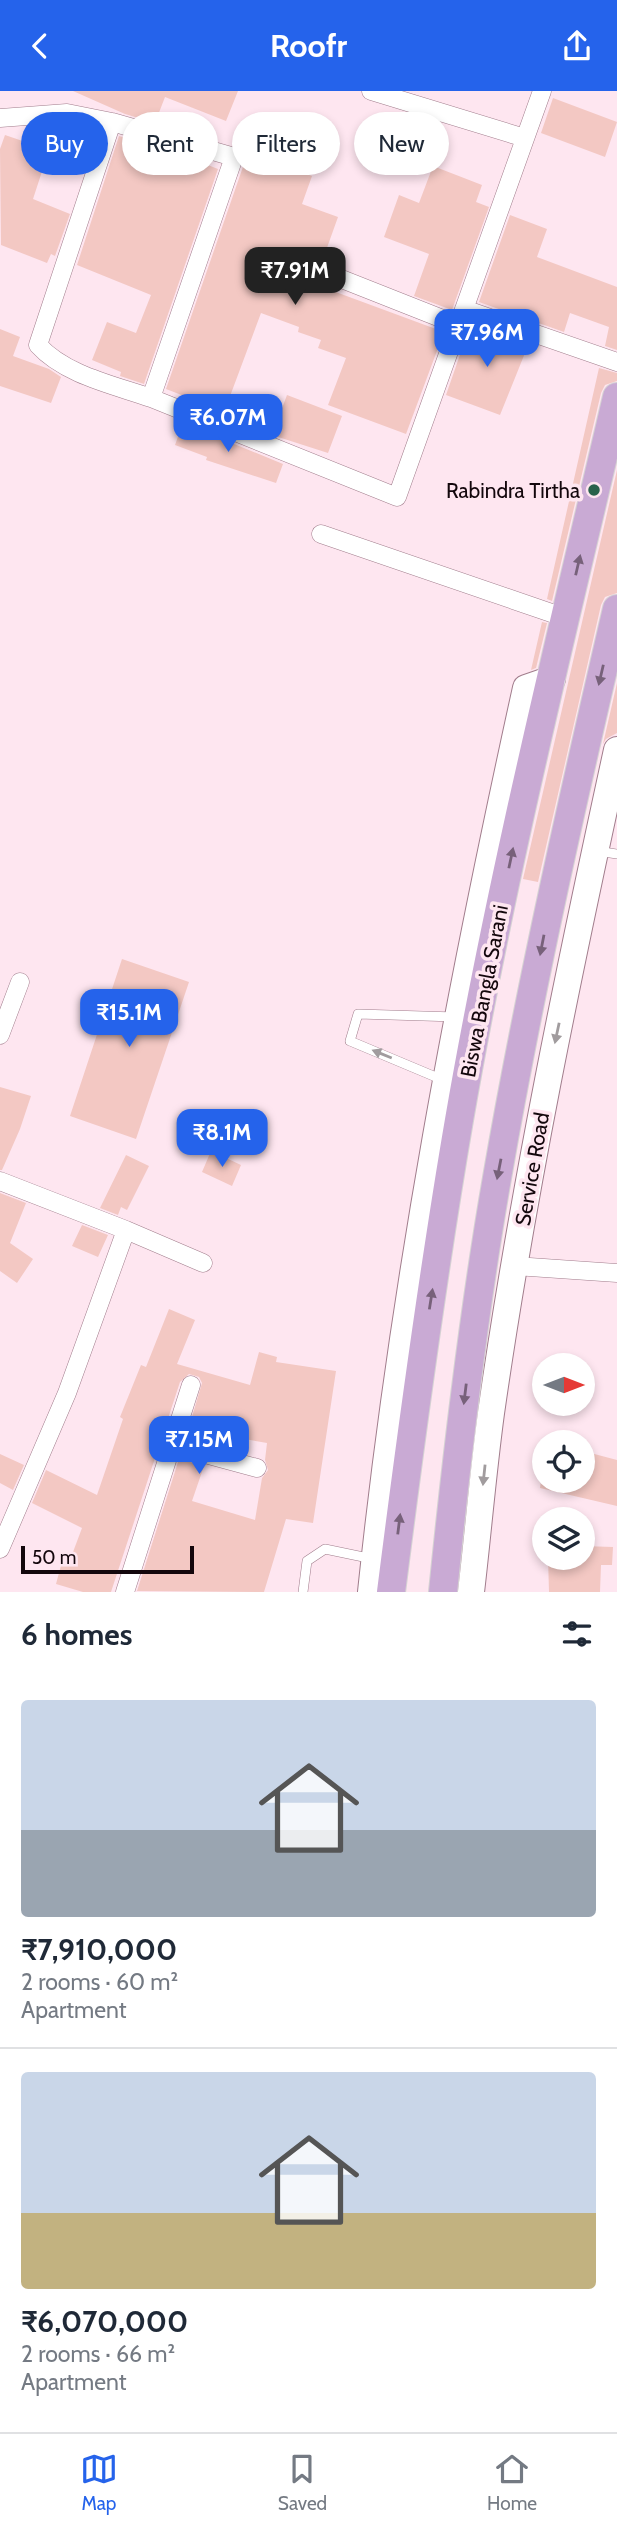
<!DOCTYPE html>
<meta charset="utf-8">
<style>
body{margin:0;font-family:Cabin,sans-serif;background:#f6f6f7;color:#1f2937;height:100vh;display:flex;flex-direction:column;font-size:26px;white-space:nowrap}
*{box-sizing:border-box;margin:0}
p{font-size:23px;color:#747a83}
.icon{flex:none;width:38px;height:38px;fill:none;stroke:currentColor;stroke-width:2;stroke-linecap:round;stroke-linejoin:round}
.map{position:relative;height:1501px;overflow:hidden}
.sheet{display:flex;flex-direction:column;background:#fff;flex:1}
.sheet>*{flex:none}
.guide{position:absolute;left:21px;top:21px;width:576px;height:63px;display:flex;gap:14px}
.needle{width:46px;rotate:90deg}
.buttons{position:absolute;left:532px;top:1262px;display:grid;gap:14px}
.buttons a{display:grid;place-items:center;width:63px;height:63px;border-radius:50%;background:#fff;box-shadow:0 4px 10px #0003;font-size:35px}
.scale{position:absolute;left:21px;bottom:18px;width:173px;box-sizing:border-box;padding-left:7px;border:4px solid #13070c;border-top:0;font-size:19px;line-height:24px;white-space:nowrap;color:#13070c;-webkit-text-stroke:5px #fee6f0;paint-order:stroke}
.price{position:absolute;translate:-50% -60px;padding:0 16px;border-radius:14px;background:#2563eb;color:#fff;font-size:23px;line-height:46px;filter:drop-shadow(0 2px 4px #0008)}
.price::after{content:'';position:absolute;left:50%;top:42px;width:21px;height:16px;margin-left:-10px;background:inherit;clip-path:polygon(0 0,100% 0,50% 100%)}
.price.current{background:#222;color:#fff}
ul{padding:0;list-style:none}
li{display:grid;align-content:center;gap:14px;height:371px;padding:0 21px}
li+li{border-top:2px solid #e0e1e3}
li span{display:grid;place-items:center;height:217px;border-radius:7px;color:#555}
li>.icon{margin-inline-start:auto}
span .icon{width:126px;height:126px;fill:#fffc;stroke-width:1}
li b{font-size:30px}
h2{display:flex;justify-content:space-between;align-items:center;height:84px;padding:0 21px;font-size:30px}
.chip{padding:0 24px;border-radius:32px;background:#fff;box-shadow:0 4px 10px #0003;font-size:24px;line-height:63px}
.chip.current{background:#2563eb;color:#fff}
header{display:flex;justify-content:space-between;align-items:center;height:91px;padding:0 21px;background:#2563eb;color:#fff;font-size:32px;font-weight:700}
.tab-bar{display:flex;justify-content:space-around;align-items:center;height:98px;border-top:2px solid #e0e1e3;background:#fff;font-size:19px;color:#747a83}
.tab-bar a{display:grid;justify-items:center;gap:4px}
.tab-bar .current{color:#2563eb}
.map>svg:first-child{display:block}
</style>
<header><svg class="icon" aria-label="back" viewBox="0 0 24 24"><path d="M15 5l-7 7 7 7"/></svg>Roofr<svg class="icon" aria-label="share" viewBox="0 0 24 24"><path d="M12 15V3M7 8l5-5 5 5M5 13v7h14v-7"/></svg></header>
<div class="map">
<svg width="617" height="1501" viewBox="0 0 617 1501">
<rect width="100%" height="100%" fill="#fee6f0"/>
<!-- building -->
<path fill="#f3c8c3" d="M73,0H238L226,30L165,6L155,32L125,23Z
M553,7L617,31L605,66L541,42Z
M5,44L49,59L33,108L70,123L55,165L51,163L47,172L1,154L0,58Z
M119,45L175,61L218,78L144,293L120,285L121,281L92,269L107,231L136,242L151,204L77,174Z
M244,60L312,85L302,113L338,126L323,168L294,159L285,166L288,178L334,198L333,200L444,241L406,343L328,314L346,267L318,257L321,249L298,241L299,236L261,222L223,324L191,311L192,308L166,298L245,70Z
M433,75L482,94L476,111L489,116L452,219L414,205L429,163L384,146L399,104L419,112Z
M510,124L547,138L537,166L617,196V259L605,255L609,236L570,222L564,241L479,211Z
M471,232L529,252L500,324L446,304Z
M0,238L20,246L13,265L49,278L61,286L51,312L0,295Z
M599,277L617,282V290L605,294L601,302L552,510L547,508Z
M287,304L342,325L328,362L272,344Z
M183,332L283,373L276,392L206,369L207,366L175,354Z
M617,379V502L605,506L601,514L538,791L523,788Z
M542,531L547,532L536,577L531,579Z
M617,592V642L606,648L603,653Z
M122,868L189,891L136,1048L70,1025Z
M0,996L31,1005L20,1038L2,1079H0Z
M211,1060L241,1074L232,1095L202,1081Z
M126,1064L149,1075L127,1119L121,1116L118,1124L100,1117Z
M0,1102L26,1112L10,1152L33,1168L17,1192L0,1180Z
M82,1134L108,1144L98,1166L72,1155Z
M169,1218L195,1229L177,1273L250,1294L259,1261L277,1266L276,1271L336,1280L313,1432L286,1428L264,1501L137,1500L179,1368L204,1375L192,1410L255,1429L262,1387L268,1379L265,1369L267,1352L215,1343L212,1353L186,1346L202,1292L199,1286L189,1283L180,1291L111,1501H83L56,1493L63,1467L70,1469L82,1437L32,1412L46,1379L97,1404L123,1328L120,1326L141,1274L146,1276Z
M583,1360L617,1369V1415L540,1397L541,1390H583Z
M0,1363L24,1374L13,1399L0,1392Z
M583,1455L613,1456L612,1474H601L600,1501H549L548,1466H583Z"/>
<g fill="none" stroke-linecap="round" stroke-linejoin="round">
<!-- lane casing -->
<g stroke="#a17d8c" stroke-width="10">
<path id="lane" d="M597,760L617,763
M443,989L350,950L358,923L456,926
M303,1501L307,1470L325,1458L373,1468"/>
</g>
<!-- street casing -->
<g stroke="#a17d8c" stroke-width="19">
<path id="street" d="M371,0L525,47
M0,27L67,22L112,31L234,66L151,307L397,406L542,0
M112,31L38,254C65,284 114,294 151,307
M296,170L458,234
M464,218L617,271
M321,443L566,527
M0,944L20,891
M0,1090L126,1139L67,1302L0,1458
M126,1139L203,1172
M515,1175L617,1182
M172,1354L257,1377
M125,1501L191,1294"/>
</g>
<!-- secondary casing -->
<g stroke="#a17d8c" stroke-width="28">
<path id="secondary" d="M371,1501C403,1195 460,897 526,597L552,588
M471,1501C478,1441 483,1381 491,1322C523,1099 569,879 617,659"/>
</g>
<!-- primary casing -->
<g stroke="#d5d2d3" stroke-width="30">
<path id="primary" d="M391,1501C411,1343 432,1186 459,1029C501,786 561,546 617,306
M443,1501C457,1362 473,1224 497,1087C530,896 573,707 617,518"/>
</g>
<!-- lane -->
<use href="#lane" stroke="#fff" stroke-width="9"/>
<!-- street -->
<use href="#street" stroke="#fff" stroke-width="18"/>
<!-- secondary -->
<use href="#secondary" stroke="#fff" stroke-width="26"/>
<!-- primary -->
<use href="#primary" stroke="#c9aad4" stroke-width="28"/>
</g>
<!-- one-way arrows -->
<defs><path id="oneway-solid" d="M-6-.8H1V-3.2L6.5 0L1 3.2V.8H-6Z" transform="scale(1.75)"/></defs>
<g fill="#77617a">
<use href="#oneway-solid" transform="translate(578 474) rotate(-77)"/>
<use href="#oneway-solid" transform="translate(601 584) rotate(103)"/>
<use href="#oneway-solid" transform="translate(511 767) rotate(-78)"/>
<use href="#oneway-solid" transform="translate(542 854) rotate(101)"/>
<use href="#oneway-solid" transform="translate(499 1078) rotate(101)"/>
<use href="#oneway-solid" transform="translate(431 1208) rotate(-81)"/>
<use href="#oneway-solid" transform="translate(465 1303) rotate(97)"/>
<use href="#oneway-solid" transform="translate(399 1433) rotate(-83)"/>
</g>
<g fill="#a19c9e">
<use href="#oneway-solid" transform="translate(557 942) rotate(102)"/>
<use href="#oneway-solid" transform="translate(382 963) rotate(-158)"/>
<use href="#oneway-solid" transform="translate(484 1384) rotate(96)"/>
</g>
<!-- markers -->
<circle fill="#29624b" stroke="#fee6f0" stroke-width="2.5" cx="594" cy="399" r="7"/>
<g text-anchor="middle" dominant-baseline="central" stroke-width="7" stroke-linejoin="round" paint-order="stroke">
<!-- poi labels -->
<g font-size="21" fill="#13070c" stroke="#fee6f0" text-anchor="end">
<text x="580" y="399">Rabindra Tirtha</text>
</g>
<!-- street labels -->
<g font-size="21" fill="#13070c" stroke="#fee6f0">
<text transform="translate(484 900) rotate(-79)">Biswa Bangla Sarani</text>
<text transform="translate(532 1078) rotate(-80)">Service Road</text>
</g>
</g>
</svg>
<div class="buttons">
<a><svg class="needle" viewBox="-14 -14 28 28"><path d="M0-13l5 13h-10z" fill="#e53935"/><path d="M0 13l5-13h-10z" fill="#747a83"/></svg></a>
<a><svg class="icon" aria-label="locate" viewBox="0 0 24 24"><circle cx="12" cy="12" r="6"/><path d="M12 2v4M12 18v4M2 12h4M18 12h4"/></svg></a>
<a><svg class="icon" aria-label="layers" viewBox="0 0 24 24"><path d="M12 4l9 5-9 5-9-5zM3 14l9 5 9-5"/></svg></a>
</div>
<div class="scale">50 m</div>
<b class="price current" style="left:295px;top:216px">₹7.91M</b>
<b class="price" style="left:487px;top:278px">₹7.96M</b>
<b class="price" style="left:228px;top:363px">₹6.07M</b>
<b class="price" style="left:129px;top:958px">₹15.1M</b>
<b class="price" style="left:222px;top:1078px">₹8.1M</b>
<b class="price" style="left:199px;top:1385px">₹7.15M</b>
<div class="guide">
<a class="chip current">Buy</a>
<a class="chip">Rent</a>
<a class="chip">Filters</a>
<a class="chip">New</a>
</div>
</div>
<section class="sheet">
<h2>6 homes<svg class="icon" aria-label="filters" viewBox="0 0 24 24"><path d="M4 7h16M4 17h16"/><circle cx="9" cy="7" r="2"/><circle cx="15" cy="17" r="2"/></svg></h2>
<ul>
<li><span style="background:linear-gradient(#c9d6e8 60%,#9aa5b1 0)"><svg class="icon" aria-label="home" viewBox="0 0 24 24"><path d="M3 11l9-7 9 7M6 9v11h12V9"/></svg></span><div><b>₹7,910,000</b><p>2 rooms · 60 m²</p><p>Apartment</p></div></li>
<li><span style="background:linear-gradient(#c9d6e8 65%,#c2b280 0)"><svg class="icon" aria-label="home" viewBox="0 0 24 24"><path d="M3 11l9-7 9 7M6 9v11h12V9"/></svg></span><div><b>₹6,070,000</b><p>2 rooms · 66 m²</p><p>Apartment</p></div></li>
</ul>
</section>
<nav class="tab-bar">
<a class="current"><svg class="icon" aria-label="map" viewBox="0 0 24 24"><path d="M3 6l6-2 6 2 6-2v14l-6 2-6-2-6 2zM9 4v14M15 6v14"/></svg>Map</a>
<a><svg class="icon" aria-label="saved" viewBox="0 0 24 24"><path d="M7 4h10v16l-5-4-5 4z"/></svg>Saved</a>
<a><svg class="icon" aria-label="home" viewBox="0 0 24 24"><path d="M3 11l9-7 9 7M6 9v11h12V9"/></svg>Home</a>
</nav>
